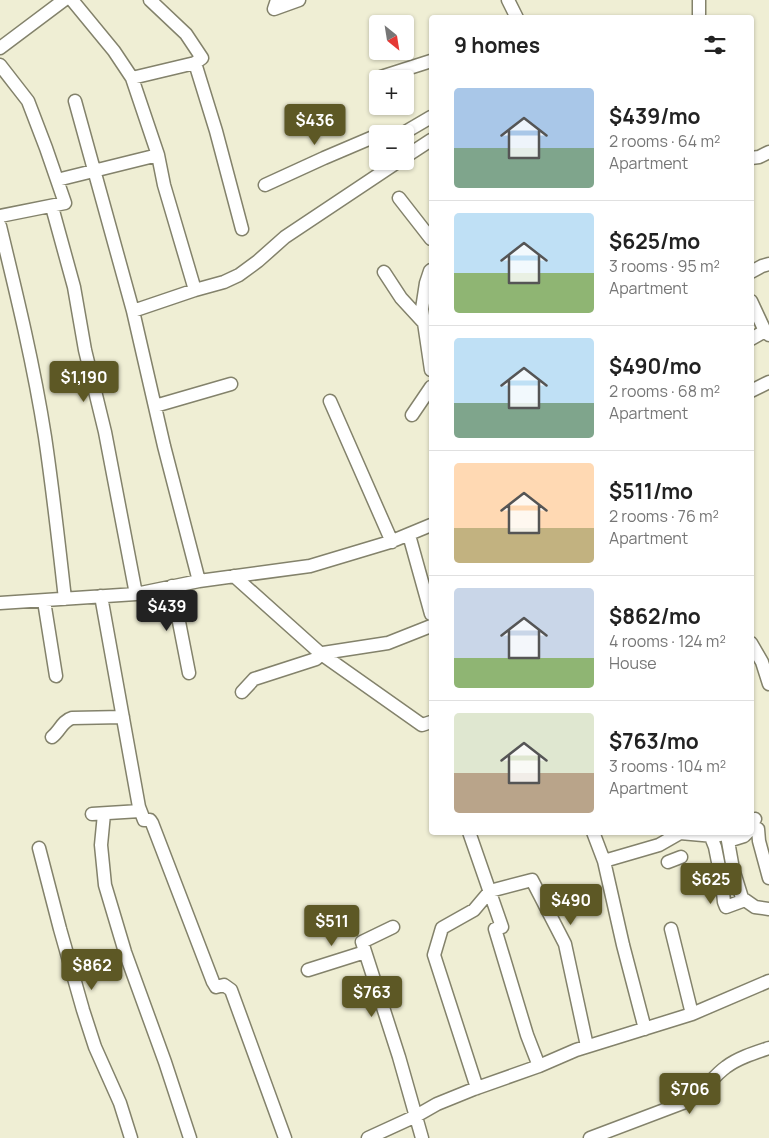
<!DOCTYPE html>
<meta charset="utf-8">
<style>
body{margin:0;font-family:Manrope,sans-serif;background:#f6f6f6;color:#222;height:100vh;display:flex;flex-direction:column;font-size:19px;white-space:nowrap}
*{box-sizing:border-box;margin:0}
p{font-size:16px;color:#767676}
.icon{flex:none;width:28px;height:28px;fill:none;stroke:currentColor;stroke-width:2;stroke-linecap:round;stroke-linejoin:round}
.map{position:relative;flex:1;overflow:hidden}
.panel{position:absolute;left:429px;top:15px;width:325px;height:820px;display:flex;flex-direction:column;background:#fff;border-radius:5px;box-shadow:0 1px 4px #0004}
.panel>*{flex:none}
.needle{width:32px;rotate:150deg}
.controls{position:absolute;left:369px;top:15px;display:grid;gap:10px}
.controls a{display:grid;place-items:center;width:45px;height:45px;border-radius:5px;background:#fff;box-shadow:0 1px 4px #0004;font-size:25px}
.price{position:absolute;translate:-50% -42px;padding:0 11px;border-radius:5px;background:#5d5825;color:#fff;font-size:16px;line-height:32px;filter:drop-shadow(0 1px 2px #0008)}
.price::after{content:'';position:absolute;left:50%;top:30px;width:15px;height:11px;margin-left:-8px;background:inherit;clip-path:polygon(0 0,100% 0,50% 100%)}
.price.on{background:#222;color:#fff}
ul{padding:0;list-style:none}
li{display:flex;align-items:center;gap:15px;height:125px;padding:0 25px}
li+li{border-top:1px solid #e0e0e0}
li span{display:grid;place-items:center;flex:none;width:140px;height:100px;border-radius:5px;color:#555}
li>.icon{margin-inline-start:auto}
span .icon{width:60px;height:60px;fill:#fffc;stroke-width:1}
li b{font-size:21px}
h2{display:flex;justify-content:space-between;align-items:center;height:60px;padding:0 25px;font-size:21px}
.map>svg:first-child{display:block}
</style>
<div class="map">
<svg width="769" height="1138" viewBox="0 0 769 1138">
<rect width="100%" height="100%" fill="#efeed4"/>
<g fill="none" stroke-linecap="round" stroke-linejoin="round">
<!-- minor casing -->
<g stroke="#83826b" stroke-width="15">
<path id="minor" d="M72,0L114,51L132,78L158,155L164,185L195,290
M277,0L274,9L299,0
M508,0L517,18
M699,0V18
M0,48L64,0
M195,63L216,131L242,229
M0,65L28,101L46,148L65,203L0,216
M381,77L431,61
M132,78L195,63L202,58L186,34L150,0
M75,101L133,311L164,446L199,581
M402,134L431,117
M405,157L431,140
M751,158L759,157L769,152
M57,180L158,155
M265,185L324,158L378,135
M399,198L431,239
M52,207L74,287L85,350L105,432L136,594
M0,226C17,296 34,366 45,437C53,491 59,545 65,599
M431,270L430,271L426,283L422,309L431,370
M384,272L401,298L424,323
M751,272L762,266L769,264
M751,301L765,331
M133,311L195,290L224,282L239,275L258,261L285,237L399,161
M751,339L765,331L769,335
M751,391L769,382
M330,401L392,542
M155,406L231,384
M412,415L431,387
M409,535L431,614
M234,576L320,653L422,725L431,722
M172,586L189,673
M101,596L139,807L144,820H150L152,823L213,982L216,987L224,985L231,990L285,1138
M44,601L56,676
M0,603L136,594L199,581L310,566L390,542L431,525
M751,643L762,662L769,684
M242,692L254,679L316,659L323,653L388,643L431,626
M52,737C60,731 62,721 72,718L123,717
M92,814L140,811
M104,814L101,845L105,885L125,952L165,1062L190,1138
M751,822L755,819
M758,829L759,841L769,878
M469,832L502,927L495,929L527,1035L539,1066
M593,832L604,861
M709,832L715,847L722,882L724,902L726,907L745,900L755,907L769,909
M39,848L60,929L83,1010L95,1047L120,1103L131,1138
M668,862L681,857
M743,901L733,869L728,841L744,836L748,832
M393,927L362,942L399,1057L422,1138
M671,929L692,1014
M308,970L365,952
M645,1029L623,945L604,861L659,845L680,833L714,836L735,832
M477,1088L434,955L442,928L474,910L490,891L532,880L565,944L587,1046
M368,1138L416,1116L437,1104L474,1089L539,1066L576,1050L692,1014L769,981
M590,1138L688,1101C703,1093 712,1077 726,1067C738,1058 754,1053 769,1048"/>
</g>
<!-- minor -->
<use href="#minor" stroke="#fff" stroke-width="12"/>
</g>
</svg>
<div class="controls">
<a><svg class="needle" viewBox="-14 -14 28 28"><path d="M0-13l5 13h-10z" fill="#e53935"/><path d="M0 13l5-13h-10z" fill="#767676"/></svg></a>
<a>+</a>
<a>−</a>
</div>
<b class="price" style="left:315px;top:146px">$436</b>
<b class="price" style="left:84px;top:403px">$1,190</b>
<b class="price on" style="left:167px;top:632px">$439</b>
<b class="price" style="left:711px;top:905px">$625</b>
<b class="price" style="left:571px;top:926px">$490</b>
<b class="price" style="left:332px;top:947px">$511</b>
<b class="price" style="left:92px;top:991px">$862</b>
<b class="price" style="left:372px;top:1018px">$763</b>
<b class="price" style="left:690px;top:1115px">$706</b>
<section class="panel">
<h2>9 homes<svg class="icon" aria-label="filters" viewBox="0 0 24 24"><path d="M4 7h16M4 17h16"/><circle cx="9" cy="7" r="2"/><circle cx="15" cy="17" r="2"/></svg></h2>
<ul>
<li><span style="background:linear-gradient(#a9c7e8 60%,#7fa58c 0)"><svg class="icon" aria-label="home" viewBox="0 0 24 24"><path d="M3 11l9-7 9 7M6 9v11h12V9"/></svg></span><div><b>$439/mo</b><p>2 rooms · 64 m²</p><p>Apartment</p></div></li>
<li><span style="background:linear-gradient(#bfe0f5 60%,#8fb573 0)"><svg class="icon" aria-label="home" viewBox="0 0 24 24"><path d="M3 11l9-7 9 7M6 9v11h12V9"/></svg></span><div><b>$625/mo</b><p>3 rooms · 95 m²</p><p>Apartment</p></div></li>
<li><span style="background:linear-gradient(#bfe0f5 65%,#7fa58c 0)"><svg class="icon" aria-label="home" viewBox="0 0 24 24"><path d="M3 11l9-7 9 7M6 9v11h12V9"/></svg></span><div><b>$490/mo</b><p>2 rooms · 68 m²</p><p>Apartment</p></div></li>
<li><span style="background:linear-gradient(#ffd9b3 65%,#c2b280 0)"><svg class="icon" aria-label="home" viewBox="0 0 24 24"><path d="M3 11l9-7 9 7M6 9v11h12V9"/></svg></span><div><b>$511/mo</b><p>2 rooms · 76 m²</p><p>Apartment</p></div></li>
<li><span style="background:linear-gradient(#c9d6e8 70%,#8fb573 0)"><svg class="icon" aria-label="home" viewBox="0 0 24 24"><path d="M3 11l9-7 9 7M6 9v11h12V9"/></svg></span><div><b>$862/mo</b><p>4 rooms · 124 m²</p><p>House</p></div></li>
<li><span style="background:linear-gradient(#dfe7d0 60%,#b9a48a 0)"><svg class="icon" aria-label="home" viewBox="0 0 24 24"><path d="M3 11l9-7 9 7M6 9v11h12V9"/></svg></span><div><b>$763/mo</b><p>3 rooms · 104 m²</p><p>Apartment</p></div></li>
</ul>
</section>
</div>
